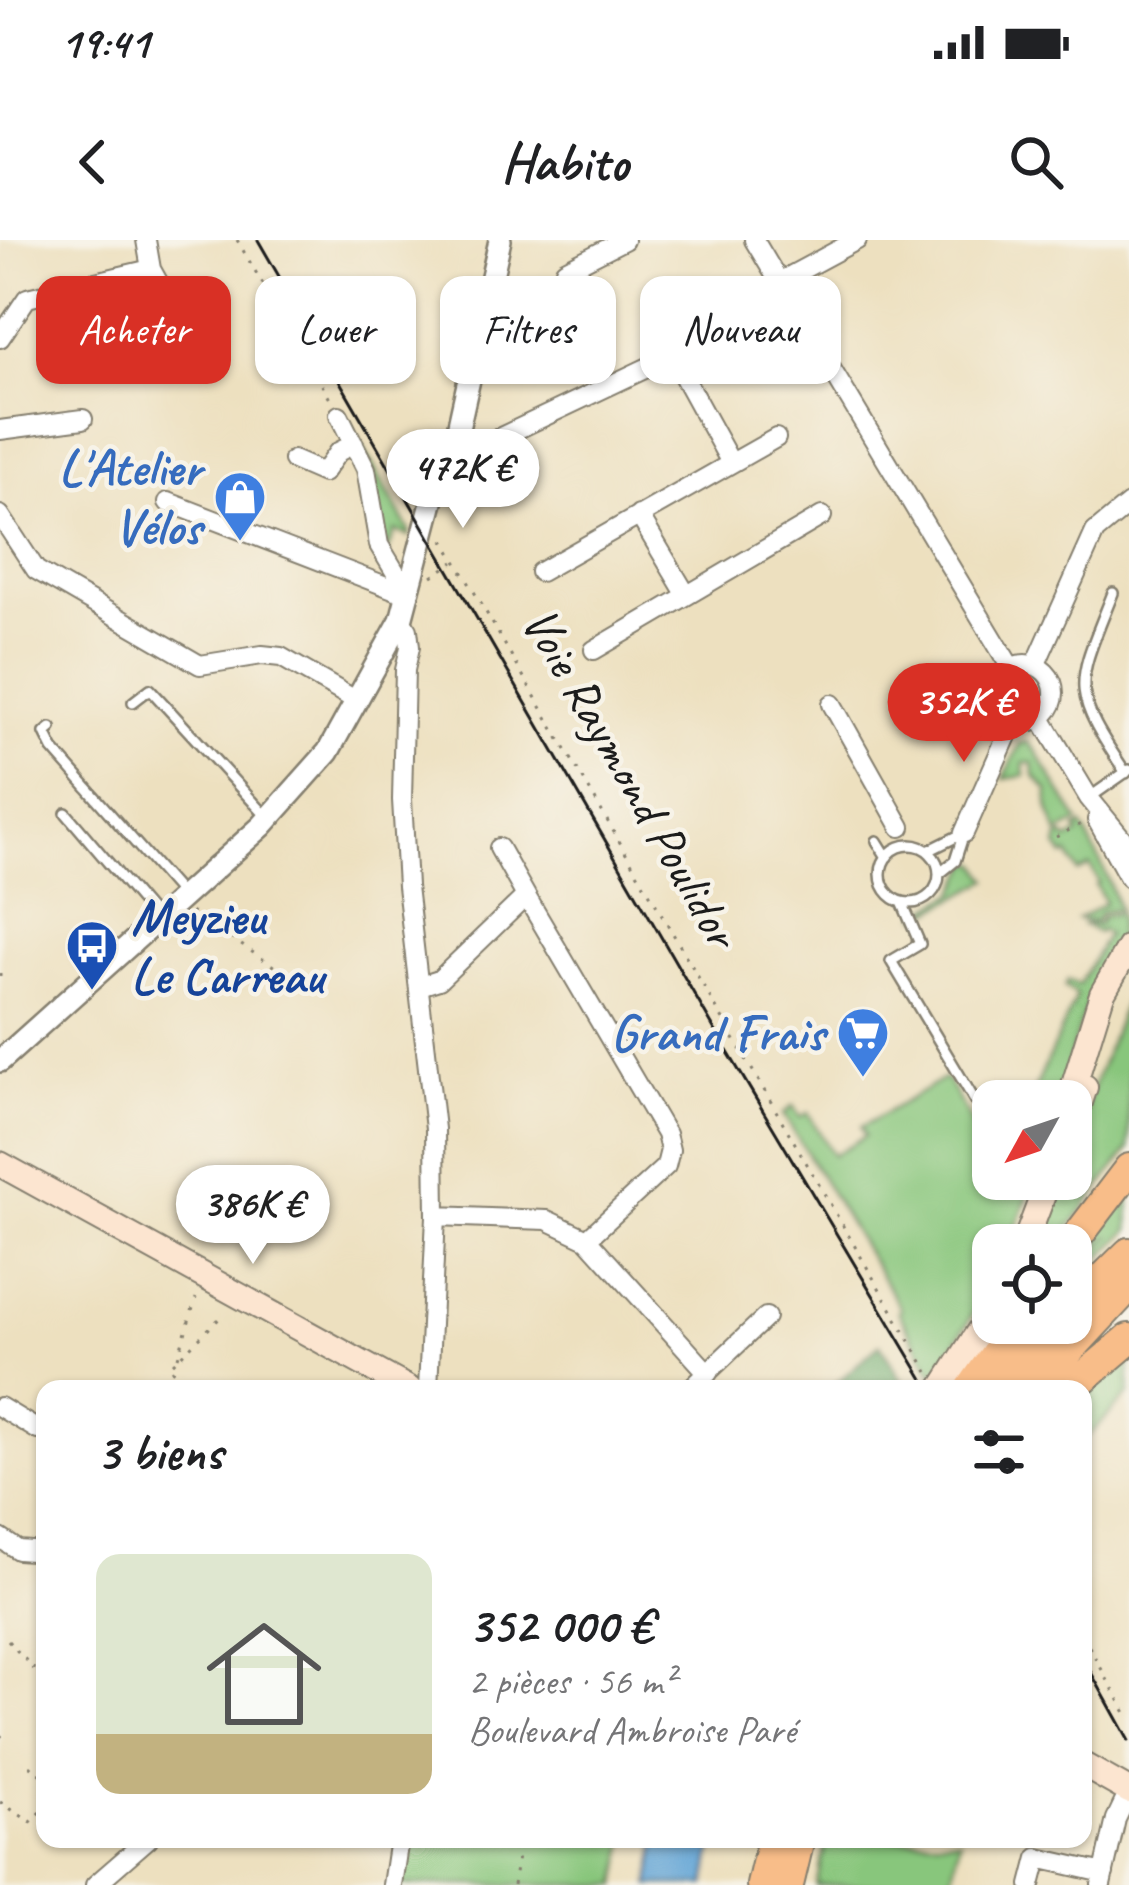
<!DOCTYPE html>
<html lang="fr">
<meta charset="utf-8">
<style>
body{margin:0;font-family:Caveat,sans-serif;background:#f6f6f6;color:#202124;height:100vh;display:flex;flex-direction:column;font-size:45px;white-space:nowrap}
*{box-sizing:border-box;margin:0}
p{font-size:39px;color:#757577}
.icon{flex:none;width:66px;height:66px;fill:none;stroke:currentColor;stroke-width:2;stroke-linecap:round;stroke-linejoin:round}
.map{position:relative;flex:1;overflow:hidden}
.drawer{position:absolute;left:36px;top:1140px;width:1056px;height:468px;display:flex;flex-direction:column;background:#fff;border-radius:24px;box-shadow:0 3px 9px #0004}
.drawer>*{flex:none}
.guide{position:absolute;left:36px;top:36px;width:1059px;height:108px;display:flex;gap:24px}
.needle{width:78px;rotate:230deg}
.tools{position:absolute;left:972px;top:840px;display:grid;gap:24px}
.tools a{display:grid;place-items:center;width:120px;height:120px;border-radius:24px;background:#fff;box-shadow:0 3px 9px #0004;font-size:60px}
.price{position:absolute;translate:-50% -102px;padding:0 27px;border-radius:42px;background:#fff;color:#222;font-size:39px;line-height:78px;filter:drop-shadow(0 3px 6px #0008)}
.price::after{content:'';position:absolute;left:50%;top:72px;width:36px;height:27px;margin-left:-18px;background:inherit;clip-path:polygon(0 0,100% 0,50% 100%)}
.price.selected{background:#d93025;color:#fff}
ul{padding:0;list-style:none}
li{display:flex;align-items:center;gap:36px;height:300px;padding:0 60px}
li+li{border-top:3px solid #e0e0e0}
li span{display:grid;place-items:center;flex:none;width:336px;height:240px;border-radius:24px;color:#555}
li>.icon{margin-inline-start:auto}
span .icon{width:144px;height:144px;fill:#fffc;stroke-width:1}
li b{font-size:51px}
h2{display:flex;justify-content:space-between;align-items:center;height:144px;padding:0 60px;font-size:51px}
.tag{padding:0 42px;border-radius:24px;background:#fff;box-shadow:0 3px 9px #0004;font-size:42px;line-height:108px}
.tag.selected{background:#d93025;color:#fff}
.status{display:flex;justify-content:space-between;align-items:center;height:84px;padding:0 60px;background:#fff;direction:ltr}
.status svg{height:33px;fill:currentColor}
header{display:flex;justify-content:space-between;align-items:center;height:156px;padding:0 60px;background:#fff;font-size:54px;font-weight:800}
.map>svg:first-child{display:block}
</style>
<div class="status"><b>19:41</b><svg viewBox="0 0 49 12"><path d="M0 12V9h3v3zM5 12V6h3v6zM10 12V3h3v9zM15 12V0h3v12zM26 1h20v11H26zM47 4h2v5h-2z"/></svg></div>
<header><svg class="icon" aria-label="back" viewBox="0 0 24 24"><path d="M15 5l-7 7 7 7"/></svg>Habito<svg class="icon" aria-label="search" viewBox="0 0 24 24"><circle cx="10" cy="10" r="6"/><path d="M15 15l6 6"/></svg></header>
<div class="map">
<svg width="1129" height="1645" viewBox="0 0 1129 1645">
<rect width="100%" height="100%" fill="#f7f3e8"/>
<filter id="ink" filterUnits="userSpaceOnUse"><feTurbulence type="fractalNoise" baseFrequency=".00833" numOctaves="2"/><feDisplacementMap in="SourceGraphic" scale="24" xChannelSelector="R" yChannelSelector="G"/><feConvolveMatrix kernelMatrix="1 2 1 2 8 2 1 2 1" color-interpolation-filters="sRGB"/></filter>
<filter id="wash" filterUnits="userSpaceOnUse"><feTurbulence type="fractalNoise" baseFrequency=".004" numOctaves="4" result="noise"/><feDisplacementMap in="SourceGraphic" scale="48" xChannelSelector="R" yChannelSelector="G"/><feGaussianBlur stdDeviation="2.7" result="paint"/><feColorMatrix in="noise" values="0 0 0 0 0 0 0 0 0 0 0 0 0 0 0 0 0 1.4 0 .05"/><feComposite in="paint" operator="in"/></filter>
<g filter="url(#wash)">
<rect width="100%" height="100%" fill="#ede0bf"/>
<!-- green -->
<path fill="#88c67c" stroke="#52714c" stroke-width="3" d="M355,194L409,290V296L395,291L387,314Z
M1027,502L1036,511L1079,582L1058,593L1049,570L1048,550L1034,536L1033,523H1024L1025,536L1004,539L1020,503Z
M1082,586L1104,629L1119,669L1101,672L1095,682L1078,679L1105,663L1096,645L1099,642L1090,626L1078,632L1068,614L1064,616L1057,607L1059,597L1063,595L1067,600L1078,595L1076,589Z
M971,623H978L989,640L920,677L918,674L955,653Z
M1119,673C1123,709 1096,737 1085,770C1074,799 1067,831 1059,861H1033L1037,853L1034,851L1077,755L1065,747L1068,740L1079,745L1107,694L1101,690L1098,693L1081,684L1098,685L1103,676Z
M1129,751V909L1056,1005H1035L1059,939H1071V905Z
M944,839L948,841L989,915L984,921L989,928L993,926V939H1034L1010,1005H993V1041L989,1048L934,1136L898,1071L901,1069L783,874L793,866L800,877L808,873L833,915L865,896L861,887Z
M1129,943V990L1071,1047V1035L1111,995L1071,1031V1021Z
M1129,1115V1154L1083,1202V1161L1099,1141Z
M405,1599H626L618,1645H398Z
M827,1599H960L951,1645H816Z"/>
<!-- forest -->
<path fill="#6eab6c" stroke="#456444" stroke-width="3" d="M880,1104L907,1149H830Z"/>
<!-- water -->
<path fill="#62a4d6" stroke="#3f6079" stroke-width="3" d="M657,1599H714L706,1645H650Z"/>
</g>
<g filter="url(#ink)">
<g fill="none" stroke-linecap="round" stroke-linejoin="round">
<!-- service casing -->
<g stroke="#847e6e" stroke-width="14">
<path id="service" d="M1113,353C1076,446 1068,447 1126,533
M133,462L150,449L269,579
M51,488L45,493L53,509L184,658
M1089,558L1129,530
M66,573L158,681
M877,601L887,617
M881 634a29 29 0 1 1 58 0a29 29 0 1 1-58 0Z
M928,611L964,593
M939,634L955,621L964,593
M902,662L920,704L891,721L981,871"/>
</g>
<!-- minor casing -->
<g stroke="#847e6e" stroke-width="22">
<path id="minor" d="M754,0L1011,428
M151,29L161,47L175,95
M565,30L624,0
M779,42L857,0
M0,98L27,58L151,29L146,0
M339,175L366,229L379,305L409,355
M0,190L83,179
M453,203L484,205L655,124L681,132L731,223
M293,220L323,233L338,212L354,204
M168,262L409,355
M0,275L36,330L200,425L262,415L281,417L357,461
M639,275L686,354
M540,332L776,198
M401,380L408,390L410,407L405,430L402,560L407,646L435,889L436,976L428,1149
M594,410L822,276
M996 453a29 29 0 1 1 58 0a29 29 0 1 1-58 0Z
M1035,426L1095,292L1129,264
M832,464L901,587
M1041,478L1089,558L1129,607
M1097,580L1129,638
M964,593L1014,480
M499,608L526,656
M420,746L439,740L526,656L666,894L670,910L666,926L587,999
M436,976L547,980L587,999L708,1133
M690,1149L766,1077
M0,1167L38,1190
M0,1298L18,1310L45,1312
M95,1645L148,1599
M392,1645L399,1599
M1031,1645L1038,1618L1104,1633
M1101,1645L1116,1579L1129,1552"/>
</g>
<!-- tertiary casing -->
<g stroke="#847e6e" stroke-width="26">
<path id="tertiary" d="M452,216L500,0
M0,821L262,586L328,512L401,380L440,232L453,203"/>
</g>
<!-- secondary casing -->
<g stroke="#847e6e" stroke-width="28">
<path id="secondary" d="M1069,861L1102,754L1129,707
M1071,890L1085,847
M0,924L409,1149
M1024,1005L1049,939
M942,1149L993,1069
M1083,1525L1129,1551"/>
</g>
<!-- trunk casing -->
<g stroke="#847e6e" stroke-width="34">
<path id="trunk" d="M1071,1005L1129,929
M1071,1070L1129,1013
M971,1149L1017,1083
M1001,1149L1059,1083
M1033,1149L1129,1046
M1070,1149L1129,1099
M762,1645L773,1599
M788,1645L799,1599"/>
</g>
<!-- path -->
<path stroke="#847e6e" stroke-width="3" stroke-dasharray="3 9" stroke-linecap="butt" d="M237,0L330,159
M444,300L928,1132
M432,336L454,322
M1056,597L1081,584
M191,672L310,750
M0,733V737
M178,1117L196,1058
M190,1149L169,1127L224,1074
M1083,1396L1129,1478
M8,1401L45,1441
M0,1495L7,1502
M30,1525L45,1539
M0,1562L31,1582L45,1568
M513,1645L521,1599"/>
<!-- service -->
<use href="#service" stroke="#fff" stroke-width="9"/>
<!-- minor -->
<use href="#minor" stroke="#fff" stroke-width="18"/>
<!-- tertiary -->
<use href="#tertiary" stroke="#fff" stroke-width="21"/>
<!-- secondary -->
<use href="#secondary" stroke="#fce5d0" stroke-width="24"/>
<!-- trunk -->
<use href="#trunk" stroke="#f8bd89" stroke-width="30"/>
<!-- tram -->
<path stroke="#1c1c1c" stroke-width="3" d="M258,0L716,792L929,1149
M1083,1418L1129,1501"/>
</g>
</g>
<!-- icons -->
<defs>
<g id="shop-pin" transform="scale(2.7)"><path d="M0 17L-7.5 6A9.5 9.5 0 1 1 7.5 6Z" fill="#3f7fe0" stroke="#f7f3e8"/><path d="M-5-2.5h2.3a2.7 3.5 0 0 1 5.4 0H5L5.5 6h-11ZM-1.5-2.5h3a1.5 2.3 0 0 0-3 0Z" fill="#fff"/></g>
<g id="bus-pin" transform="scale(2.7)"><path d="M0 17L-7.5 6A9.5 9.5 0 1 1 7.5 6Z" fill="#1a4fb4" stroke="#f7f3e8"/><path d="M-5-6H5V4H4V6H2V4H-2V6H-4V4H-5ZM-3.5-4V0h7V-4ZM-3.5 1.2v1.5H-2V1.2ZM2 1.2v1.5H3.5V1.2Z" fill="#fff"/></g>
<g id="supermarket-pin" transform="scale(2.7)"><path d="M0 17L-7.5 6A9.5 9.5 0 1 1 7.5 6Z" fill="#3f7fe0" stroke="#f7f3e8"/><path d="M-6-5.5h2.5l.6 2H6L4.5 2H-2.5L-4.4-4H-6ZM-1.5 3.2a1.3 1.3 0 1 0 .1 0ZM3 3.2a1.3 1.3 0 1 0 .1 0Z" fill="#fff"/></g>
</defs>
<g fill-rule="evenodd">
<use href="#shop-pin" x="240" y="257"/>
<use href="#bus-pin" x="92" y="706"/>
<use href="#supermarket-pin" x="863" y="793"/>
</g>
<g text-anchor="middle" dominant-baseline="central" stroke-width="9" stroke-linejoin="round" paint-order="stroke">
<!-- shop labels -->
<g font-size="51" font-weight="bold" fill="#366cbe" stroke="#f7f3e8" text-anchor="end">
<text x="201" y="228">L'Atelier<tspan x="201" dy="59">Vélos</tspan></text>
<text x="824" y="793">Grand Frais</text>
</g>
<!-- street labels -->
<g font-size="51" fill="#1c1c1c" stroke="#f7f3e8">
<text transform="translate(631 537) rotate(60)">Voie Raymond Poulidor</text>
</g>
<!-- transit labels -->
<g font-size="51" font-weight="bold" fill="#164399" stroke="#f7f3e8" text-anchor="start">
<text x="131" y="677">Meyzieu<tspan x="131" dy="59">Le Carreau</tspan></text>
</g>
</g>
</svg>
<div class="tools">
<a><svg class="needle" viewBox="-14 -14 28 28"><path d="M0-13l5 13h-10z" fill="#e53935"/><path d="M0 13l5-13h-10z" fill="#757577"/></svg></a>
<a><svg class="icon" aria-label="locate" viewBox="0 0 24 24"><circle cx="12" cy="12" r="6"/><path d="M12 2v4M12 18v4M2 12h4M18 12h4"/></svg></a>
</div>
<b class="price" style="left:463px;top:291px">472K €</b>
<b class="price selected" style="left:964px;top:525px">352K €</b>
<b class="price" style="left:253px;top:1027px">386K €</b>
<div class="guide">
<a class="tag selected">Acheter</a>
<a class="tag">Louer</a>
<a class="tag">Filtres</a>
<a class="tag">Nouveau</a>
</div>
<section class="drawer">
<h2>3 biens<svg class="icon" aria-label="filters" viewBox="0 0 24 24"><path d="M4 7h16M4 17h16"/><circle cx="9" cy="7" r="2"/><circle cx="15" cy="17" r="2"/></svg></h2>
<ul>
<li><span style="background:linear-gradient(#dfe7d0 75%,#c2b280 0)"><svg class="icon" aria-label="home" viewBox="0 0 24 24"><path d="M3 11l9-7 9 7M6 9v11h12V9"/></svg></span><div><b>352 000 €</b><p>2 pièces · 56 m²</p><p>Boulevard Ambroise Paré</p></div></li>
</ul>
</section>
</div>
